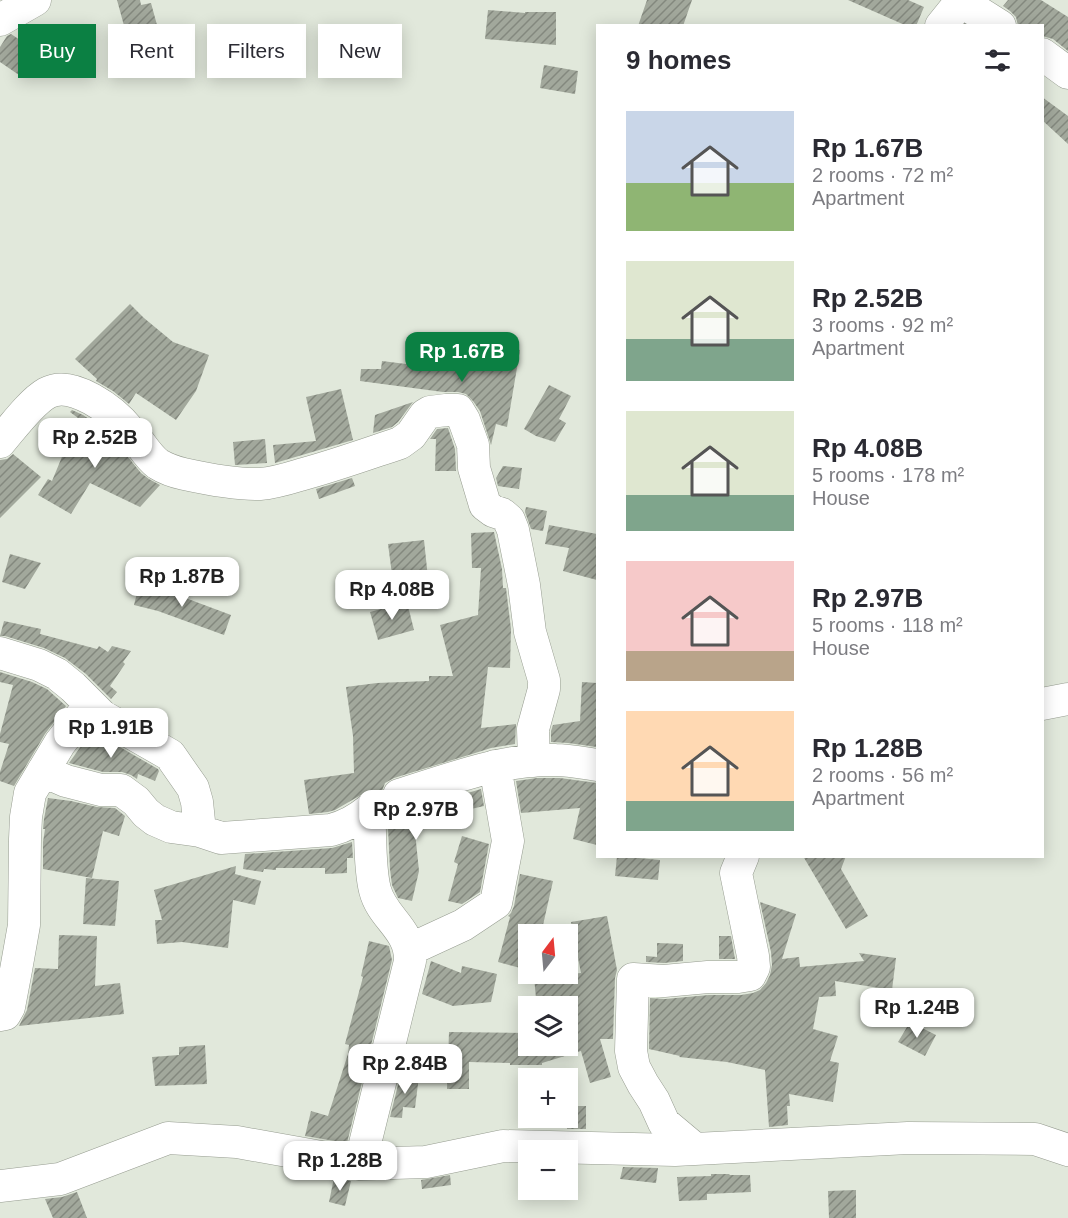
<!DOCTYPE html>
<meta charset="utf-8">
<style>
body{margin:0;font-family:Helvetica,sans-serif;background:#f7f7f7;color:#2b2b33;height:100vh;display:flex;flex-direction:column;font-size:22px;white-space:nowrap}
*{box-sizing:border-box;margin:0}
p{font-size:20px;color:#7c7c81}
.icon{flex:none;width:33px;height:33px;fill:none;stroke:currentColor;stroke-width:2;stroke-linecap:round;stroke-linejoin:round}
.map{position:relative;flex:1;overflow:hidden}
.side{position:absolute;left:596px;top:24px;width:448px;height:834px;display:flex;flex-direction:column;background:#fff;border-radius:0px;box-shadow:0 3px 15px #0003}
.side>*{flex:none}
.hud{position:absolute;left:18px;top:24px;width:488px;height:54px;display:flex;gap:12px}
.needle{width:39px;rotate:16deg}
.controls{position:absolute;left:518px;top:924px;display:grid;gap:12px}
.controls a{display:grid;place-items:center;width:60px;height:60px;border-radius:0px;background:#fff;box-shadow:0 3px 15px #0003;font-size:30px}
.price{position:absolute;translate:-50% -51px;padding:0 14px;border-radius:12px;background:#fff;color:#222;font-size:20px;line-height:39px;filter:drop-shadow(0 2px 3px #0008)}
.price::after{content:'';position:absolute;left:50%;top:36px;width:18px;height:14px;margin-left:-9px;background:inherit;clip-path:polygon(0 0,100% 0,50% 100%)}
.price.current{background:#0b8043;color:#fff}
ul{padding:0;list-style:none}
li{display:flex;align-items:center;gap:18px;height:150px;padding:0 30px}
li span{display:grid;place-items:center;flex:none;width:168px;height:120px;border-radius:0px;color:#555}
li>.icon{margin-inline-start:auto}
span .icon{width:72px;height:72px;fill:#fffc;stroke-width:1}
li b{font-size:26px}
h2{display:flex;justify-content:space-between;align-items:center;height:72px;padding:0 30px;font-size:26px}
.tag{padding:0 21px;border-radius:0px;background:#fff;box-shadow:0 3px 15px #0003;font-size:21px;line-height:54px}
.tag.current{background:#0b8043;color:#fff}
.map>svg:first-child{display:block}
</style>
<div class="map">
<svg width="1068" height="1218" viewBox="0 0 1068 1218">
<defs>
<pattern id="building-hatch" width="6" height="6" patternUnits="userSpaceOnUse" patternTransform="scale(1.5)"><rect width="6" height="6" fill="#a2a89c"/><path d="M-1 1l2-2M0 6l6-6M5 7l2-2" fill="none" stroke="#83887e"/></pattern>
</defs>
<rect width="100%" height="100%" fill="#e1e8db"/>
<!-- building -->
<path fill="url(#building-hatch)" d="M117,0H140L141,5L151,3L157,25L126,33Z
M647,0H692L683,26H638Z
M848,0H908L924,7L916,26H907Z
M1008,0H1041L1068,17V51L1053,39L1042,36V26H1018L1016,17L1010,11L1003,6Z
M488,10L525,13V12H556V45L485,39Z
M11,34L35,50L19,75L0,62V47L7,36Z
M544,65L578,71L575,94L540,88Z
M1042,97L1068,116V144L1042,120Z
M130,304L144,318L173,342L209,355L196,391L176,420L136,393L129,404L113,391L96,381L97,379L75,359Z
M492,345L520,350L507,427L496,424L491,445L480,411L473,401L466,394L458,392H441H443L360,381L361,369H381L382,361L414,365V369L475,370V368L487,370Z
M549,385L571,396L559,419L566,423L555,442L536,436L524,429Z
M341,389L353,440L275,463L273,445L316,441L306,397Z
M413,402L398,422L392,427L373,433L375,415Z
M72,410L83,415L102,428L119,446L141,473L149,479L160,485L140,507L90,483L71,514L38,495L48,479L52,481L78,418L70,412Z
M448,428L455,449L456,471H435L436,439H430L437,429Z
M265,439L267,463L235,465L233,442Z
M13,454L41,477L0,518V460L7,459Z
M503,466L522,468L519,489L498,486L496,478Z
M352,478L355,486L319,499L316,489Z
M526,507L547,511L543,531L531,529L525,512Z
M549,525L597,534V580L563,571L569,548L545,544Z
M494,532L502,569L503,588H506L511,629L510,668L488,667L481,728L516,724L515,744L491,748L472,754L394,778L385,783L382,791V798L375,793L366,792L335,810L328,812L309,814L304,780L354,773L353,736L346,687L377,683L429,681V676H453L440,625L478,615L481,568H472L471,533Z
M424,540L428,578L393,582L388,544Z
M10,554L41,563L25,589L2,582Z
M140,581L231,615L224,635L158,611L134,605Z
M407,602L414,630L378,640L370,612Z
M4,621L41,629L40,634L97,649L99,646L108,652L112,646L131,651L123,662L125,664L110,686L117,692L111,699L86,674L65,658L44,648L5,636H0Z
M0,672L32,682L47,689L66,706L45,734L14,786L0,781V772L9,744L0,742V734L13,685L0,682Z
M582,682L597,683V747L568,743L551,742V731L553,725L580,721Z
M92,731L158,769L159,771L155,781L138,774L137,779L131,775L122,772H103L69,763Z
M537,778H560L597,783V845L573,839L580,808L521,813L516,781Z
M481,789L484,806L471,809L472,805L414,816V821H412L414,822L419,871L412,901L398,898L392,885L390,869L387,808L395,812H404Z
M48,798L71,801L97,807L115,808L125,816L119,836L103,831L92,878L43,869V842L45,829H43L44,819Z
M462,836L489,844L480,892L462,904L448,901L458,864L454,862Z
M352,842L353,858H347V873L325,874V868H276V870L264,869L263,872L243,869L245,854L332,848Z
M617,856L660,860L658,880L615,876Z
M803,856H846L841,869L868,916L846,929Z
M236,866L235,874L261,881L255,905L233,900L228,948L182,942L157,944L155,920H162L154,890Z
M520,874L553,881L541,934H528V970L498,962L510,917L508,916L511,913L514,906Z
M86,878L119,881L115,926L83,924Z
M760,902L796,914L782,959L799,957L800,967L864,961L859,953L896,958L892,990L835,981L836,996L819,997L813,1029L838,1036L830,1061L839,1063L833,1102L789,1094L790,1106H787L788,1125L769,1127L765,1070L727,1062L679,1057L680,1056L649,1049L650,998L665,999L709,995H741L753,993L760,990L766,983L770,975L772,965L771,952Z
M607,916L617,970L615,978L613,1039H600L611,1077L590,1083L581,1051L542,1063V1065H510V1063L469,1062V1089H447L449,1032L528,1033V1046H567V1006H556L555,996L536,998L534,977L581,973L571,922Z
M59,935L97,936L95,986L120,983L124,1014L19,1026L27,1010L35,968L58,969Z
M719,936H731L735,959H719Z
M369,941L389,946L392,960L347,1143L305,1136L311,1111L328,1116L348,1054L349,1045L345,1044L363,977L361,976Z
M657,943L683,944V961L664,963L646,962V956L657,957Z
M431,961L461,973L462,966L497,974L491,1002L453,1006L422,994Z
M910,1022L936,1035L925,1056L898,1042Z
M205,1045L207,1084L155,1086L152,1057L179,1055V1047Z
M401,1073L419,1076L415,1108L403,1107L402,1118L390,1117Z
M567,1106H586V1129H567Z
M623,1167L658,1168L656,1183L620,1179Z
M711,1174H729L730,1175H750L751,1192L707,1194V1200L679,1201L677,1177L711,1176Z
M450,1175L451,1185L422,1189L421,1180Z
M334,1178L351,1181L345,1206L329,1202Z
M856,1190V1218H829L828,1191Z
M77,1192L87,1218H53L45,1199L62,1197Z"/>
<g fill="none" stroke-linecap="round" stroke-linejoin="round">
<!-- minor casing -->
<g stroke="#969c90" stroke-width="33">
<path id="minor" d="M962,2L1000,26
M0,20L35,0
M941,26L962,0
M1042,54L1068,73
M0,442C12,428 31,402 47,393C72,379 114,411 129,430C139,440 147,456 158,464C166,469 175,472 184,474C207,479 237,485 260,484C274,483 287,479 300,475C334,466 367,454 400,443L411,435L425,415L430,412L446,410H458L464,420L473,445L474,468L485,505L493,511L502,514L509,520L513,530L524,585L530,632L544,680V689L533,729L534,761
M0,653L39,665L57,674L73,687L102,716L170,755L193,788L197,802L200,831
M1042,704L1068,699
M43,771L66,781L101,790H121L136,801L146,813L155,820L171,827L200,831L221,838L331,830C346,826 357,820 369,810
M399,795C448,780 503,758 556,760C569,760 583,763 597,765
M411,949L463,925L496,903L508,841L495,766
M0,1015L5,1014L9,1007L16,970L24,925L25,839L26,817L30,793L60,743L90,705
M695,1149L664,1123L654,1101L643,1084L634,1067L631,1051L633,979L664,981L708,977H738L750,975L754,967L753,956L736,873L743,856
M360,1164L410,961C411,929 382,918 375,890C369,867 371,835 369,810
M0,1186L60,1179L168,1138L237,1142L360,1164L426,1162L503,1146L675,1150L908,1138L1035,1139L1068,1150"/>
</g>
<!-- minor -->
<use href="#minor" stroke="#fff" stroke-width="32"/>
</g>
</svg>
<div class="controls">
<a><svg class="needle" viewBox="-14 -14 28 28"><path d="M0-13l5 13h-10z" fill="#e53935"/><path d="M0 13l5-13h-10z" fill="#7c7c81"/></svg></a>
<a><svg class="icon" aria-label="layers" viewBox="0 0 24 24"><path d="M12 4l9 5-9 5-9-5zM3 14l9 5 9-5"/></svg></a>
<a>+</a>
<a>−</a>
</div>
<b class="price current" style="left:462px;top:383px">Rp 1.67B</b>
<b class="price" style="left:95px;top:469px">Rp 2.52B</b>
<b class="price" style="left:182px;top:608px">Rp 1.87B</b>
<b class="price" style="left:392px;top:621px">Rp 4.08B</b>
<b class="price" style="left:111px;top:759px">Rp 1.91B</b>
<b class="price" style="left:416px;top:841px">Rp 2.97B</b>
<b class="price" style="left:917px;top:1039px">Rp 1.24B</b>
<b class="price" style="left:405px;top:1095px">Rp 2.84B</b>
<b class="price" style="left:340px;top:1192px">Rp 1.28B</b>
<div class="hud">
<a class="tag current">Buy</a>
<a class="tag">Rent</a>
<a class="tag">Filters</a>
<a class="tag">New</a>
</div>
<section class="side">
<h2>9 homes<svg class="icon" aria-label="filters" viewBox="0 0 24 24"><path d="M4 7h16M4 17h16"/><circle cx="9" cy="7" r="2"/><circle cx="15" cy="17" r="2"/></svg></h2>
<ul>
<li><span style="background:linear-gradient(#c9d6e8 60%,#8fb573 0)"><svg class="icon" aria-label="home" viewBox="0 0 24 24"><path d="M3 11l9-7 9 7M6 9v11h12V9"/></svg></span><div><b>Rp 1.67B</b><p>2 rooms · 72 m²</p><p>Apartment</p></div></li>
<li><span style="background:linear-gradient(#dfe7d0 65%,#7fa58c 0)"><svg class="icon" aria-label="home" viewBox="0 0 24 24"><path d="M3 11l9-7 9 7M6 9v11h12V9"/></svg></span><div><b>Rp 2.52B</b><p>3 rooms · 92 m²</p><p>Apartment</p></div></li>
<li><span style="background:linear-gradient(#dfe7d0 70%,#7fa58c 0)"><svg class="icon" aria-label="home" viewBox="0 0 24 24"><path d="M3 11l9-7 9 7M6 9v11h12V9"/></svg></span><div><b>Rp 4.08B</b><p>5 rooms · 178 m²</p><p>House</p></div></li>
<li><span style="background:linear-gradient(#f6c9c9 75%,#b9a48a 0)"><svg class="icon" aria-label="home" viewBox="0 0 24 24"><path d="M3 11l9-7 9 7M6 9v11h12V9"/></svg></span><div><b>Rp 2.97B</b><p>5 rooms · 118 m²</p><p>House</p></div></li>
<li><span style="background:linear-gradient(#ffd9b3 75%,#7fa58c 0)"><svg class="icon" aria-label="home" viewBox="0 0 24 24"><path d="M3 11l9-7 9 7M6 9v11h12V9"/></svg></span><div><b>Rp 1.28B</b><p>2 rooms · 56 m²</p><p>Apartment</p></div></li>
</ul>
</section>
</div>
